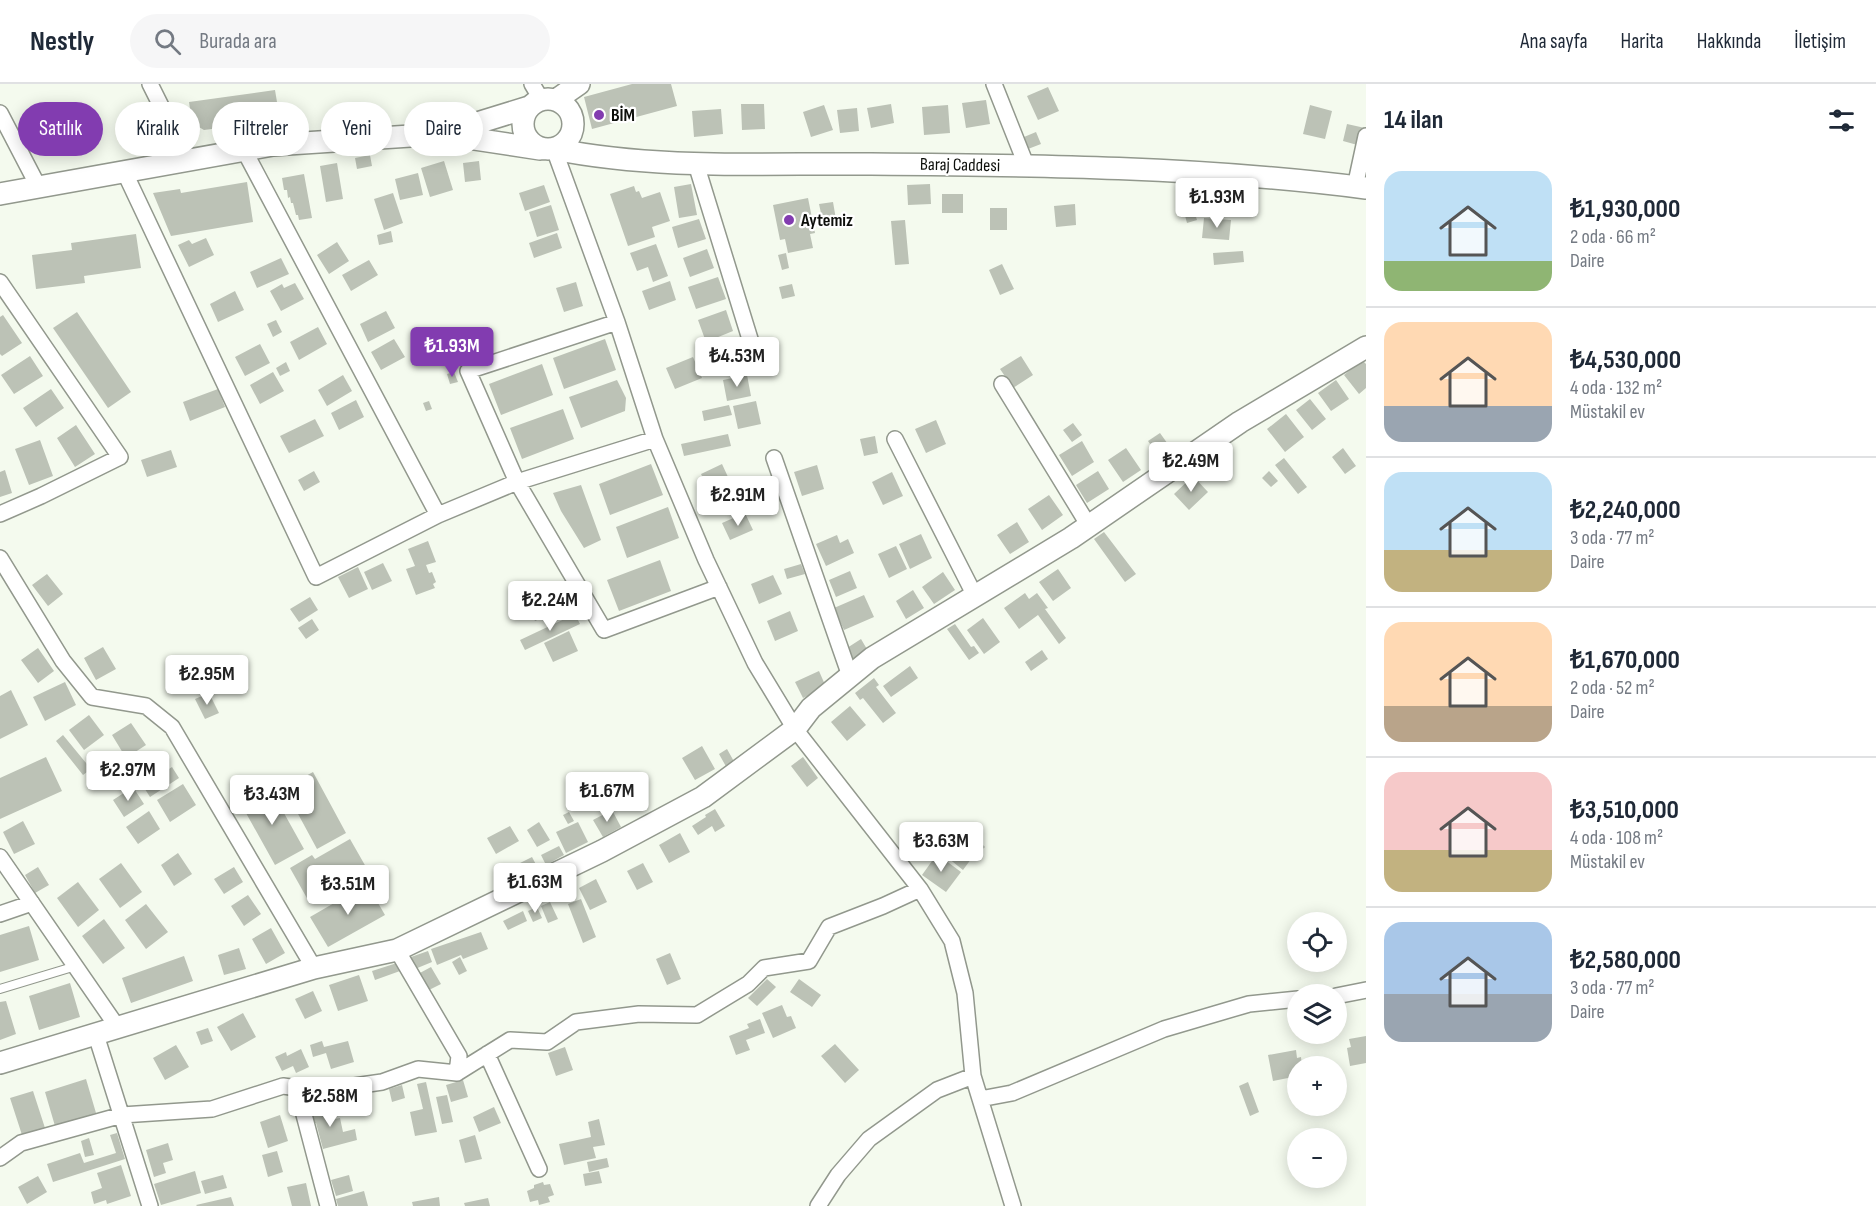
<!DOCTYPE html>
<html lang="tr">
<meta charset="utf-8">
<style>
body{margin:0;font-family:"Sofia Sans Condensed",sans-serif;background:#f6f6f7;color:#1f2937;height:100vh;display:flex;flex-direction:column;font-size:22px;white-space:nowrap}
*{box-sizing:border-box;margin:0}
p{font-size:20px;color:#747a83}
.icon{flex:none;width:33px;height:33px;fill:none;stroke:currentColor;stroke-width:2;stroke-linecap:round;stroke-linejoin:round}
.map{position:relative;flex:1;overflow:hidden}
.drawer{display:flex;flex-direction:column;background:#fff;width:510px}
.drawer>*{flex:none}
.banner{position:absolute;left:18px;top:18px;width:570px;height:54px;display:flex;gap:12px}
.buttons{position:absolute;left:1287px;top:828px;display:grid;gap:12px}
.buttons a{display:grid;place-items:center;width:60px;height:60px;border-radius:50%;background:#fff;box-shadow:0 3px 15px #0003;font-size:30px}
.price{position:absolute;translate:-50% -51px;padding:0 14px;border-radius:6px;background:#fff;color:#222;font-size:20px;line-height:39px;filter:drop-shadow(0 2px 3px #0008)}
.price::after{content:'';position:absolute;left:50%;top:36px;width:18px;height:14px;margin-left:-9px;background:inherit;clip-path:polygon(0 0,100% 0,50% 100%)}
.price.on{background:#823cb0;color:#fff}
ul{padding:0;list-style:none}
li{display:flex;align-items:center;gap:18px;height:150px;padding:0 18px}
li+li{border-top:2px solid #e0e1e3}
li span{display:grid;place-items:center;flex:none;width:168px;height:120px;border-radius:18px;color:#555}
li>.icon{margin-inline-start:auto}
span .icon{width:72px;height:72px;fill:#fffc;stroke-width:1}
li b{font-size:26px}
h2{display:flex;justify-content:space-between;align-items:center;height:72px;padding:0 18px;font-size:26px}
.pill{padding:0 21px;border-radius:27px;background:#fff;box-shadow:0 3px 15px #0003;font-size:21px;line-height:54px}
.pill.on{background:#823cb0;color:#fff}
header{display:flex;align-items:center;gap:36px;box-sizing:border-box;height:84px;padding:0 30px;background:#fff;border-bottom:2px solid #e0e1e3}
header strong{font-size:28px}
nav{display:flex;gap:33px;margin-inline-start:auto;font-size:21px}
.search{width:420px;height:54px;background:#f6f6f7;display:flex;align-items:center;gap:15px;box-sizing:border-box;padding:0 21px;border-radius:33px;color:#747a83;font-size:22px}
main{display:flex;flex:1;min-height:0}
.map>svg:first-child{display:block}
</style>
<header>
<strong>Nestly</strong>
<div class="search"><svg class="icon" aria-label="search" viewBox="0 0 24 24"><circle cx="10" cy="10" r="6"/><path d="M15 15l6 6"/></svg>Burada ara</div>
<nav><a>Ana sayfa</a><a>Harita</a><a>Hakkında</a><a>İletişim</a></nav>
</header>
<main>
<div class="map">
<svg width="1366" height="1122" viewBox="0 0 1366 1122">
<rect width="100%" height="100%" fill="#f4faee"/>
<!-- building -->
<path fill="#bcc2b6" d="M632,0H671L677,22L592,45L584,13Z
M1048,3L1059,27L1038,36L1027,12Z
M275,6L280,36L204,46L192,39L189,18Z
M986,16L990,40L966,44L962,19Z
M741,20H764L765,45L742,46Z
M891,20L894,39L871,44L867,24Z
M824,21L833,46L811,53L803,28Z
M948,21L950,49L924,51L922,23Z
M1310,21L1332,27L1325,55L1303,50Z
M857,24L859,47L840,49L837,26Z
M721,25L723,50L694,53L692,27Z
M1347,40L1365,44L1361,62L1343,57Z
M1036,48L1041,60L1028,65L1024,53Z
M370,71L372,82L357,85L355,74Z
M444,77L453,106L430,113L421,84Z
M479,77L481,96L465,98L463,79Z
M337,79L343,115L326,118L320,82Z
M418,89L423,111L400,116L395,95Z
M304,90L312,134L299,136L298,131H296L293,119H291L290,113L288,114L287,106H284L282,94Z
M247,98L253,138L171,152L153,109L180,105L181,109Z
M1176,99L1215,104L1214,118L1191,117L1197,136L1187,139Z
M691,100L697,131L679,134L674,103Z
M930,100L931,120L908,121L907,101Z
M544,101L550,118L525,127L519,109Z
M634,102L636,108L639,107L642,114L660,108L670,137L652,143L655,153L628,162L610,110Z
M393,109L403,139L384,146L374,115Z
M942,110H963V129H942Z
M808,114L815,149L810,150L813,164L788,169L785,155L780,156L773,121Z
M833,118L837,141L824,143L819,120Z
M1075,120L1076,141L1056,143L1054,122Z
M551,121L559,146L537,153L529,128Z
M990,124H1007V146H990Z
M1204,134L1231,136L1229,156L1202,154Z
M699,135L706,155L678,164L672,143Z
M905,136L909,180L895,181L891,137Z
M391,147L393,158L379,161L377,151Z
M557,149L562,164L534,174L529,159Z
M136,150L141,184L84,192L85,199L36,205L32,171L72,166L71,159Z
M206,154L214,171L189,183L178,161L189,156L192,160Z
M337,158L349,177L329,190L317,171Z
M656,160L668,192L653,198L648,183L637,187L630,169Z
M707,165L714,184L690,193L683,174Z
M1243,167L1244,178L1214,181L1213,169Z
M786,169L789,184L782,186L778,171Z
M281,174L289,190L257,204L250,188Z
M369,176L378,191L351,207L342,191Z
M1002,180L1014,205L1000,211L989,186Z
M718,193L726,215L696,225L688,203Z
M670,197L676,216L649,226L642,207Z
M576,198L583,222L564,228L556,204Z
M295,199L304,215L281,227L270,207L282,200L284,204Z
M792,200L795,212L782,215L779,203Z
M235,207L244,226L218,238L210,220Z
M726,226L733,247L706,258L698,236Z
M386,227L395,244L368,258L360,240Z
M77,228L131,308L108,324L53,244Z
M3,231L22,259L2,272L0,270V233Z
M276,236L282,248L273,253L267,240Z
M318,243L327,260L299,276L290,258Z
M735,254L744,276L717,287L709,264Z
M394,255L405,273L381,286L371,268Z
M605,255L616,286L564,305L553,274Z
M260,260L270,279L245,292L235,273Z
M30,272L43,292L14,310L1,291Z
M1021,272L1033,291L1013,304L1000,285Z
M693,273L702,294L675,305L666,284Z
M1362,276L1366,280V304L1359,310L1344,291Z
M286,278L290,287L280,292L276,284Z
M542,280L553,311L501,331L489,300Z
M273,288L284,307L260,320L250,301Z
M454,288L458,298L450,300L447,290Z
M343,291L352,307L327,322L318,306Z
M747,291L751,312L727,317L723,296Z
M617,296L626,314L625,327L581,344L569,313Z
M1336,296L1349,315L1331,327L1318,309Z
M51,305L64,324L36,343L23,324Z
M218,305L225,323L190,337L183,318Z
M1310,315L1326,335L1312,346L1296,326Z
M356,316L364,333L339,346L331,329Z
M429,317L432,325L426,327L423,319Z
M756,317L761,340L738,345L733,322Z
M729,321L732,331L704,337L702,327Z
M563,325L574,355L522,375L510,344Z
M1286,330L1304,353L1285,368L1267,345Z
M315,335L324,352L289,369L280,352Z
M936,336L946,360L926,369L915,345Z
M1073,339L1082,351L1072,358L1063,346Z
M76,341L95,370L75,383L57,354Z
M1160,349L1170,363L1158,371L1148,357Z
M728,350L731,362L684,372L681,360Z
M875,352L878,369L864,372L860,355Z
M40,356L53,392L29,401L15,365Z
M1082,357L1094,378L1072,392L1059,371Z
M1126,364L1141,386L1123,398L1108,376Z
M1343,364L1356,382L1345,390L1332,373Z
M171,366L177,383L147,393L141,376Z
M1284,374L1307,403L1298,410L1275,381Z
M651,380L663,411L610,431L599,400Z
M722,380L740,419L719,429L701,390Z
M817,381L824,405L802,412L794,388Z
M5,386L12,409L0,413V388Z
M314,387L320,398L304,407L298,396Z
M1098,387L1109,405L1087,419L1076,401Z
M1269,387L1278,397L1271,403L1262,394Z
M892,388L903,412L883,421L872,398Z
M1193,392L1208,408L1189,426L1174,410Z
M581,401L601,456L584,464L561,427L553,409Z
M1049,411L1063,431L1042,446L1028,425Z
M668,423L679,454L627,474L616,443Z
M745,429L753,446L730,456L722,439Z
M1017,438L1029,458L1010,470L997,451Z
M1104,448L1136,490L1125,498L1094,455Z
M921,450L932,474L910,485L899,460Z
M837,451L840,459L848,455L854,469L826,482L816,460Z
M428,457L436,478L426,481L429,489L432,488L436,498L433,500L435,504L416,511L406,485L415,482L408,465Z
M896,462L907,485L889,494L878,470Z
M660,476L671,507L619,527L607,496Z
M383,479L392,497L372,506L364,488Z
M801,480L805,490L787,495L784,485Z
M358,483L368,505L349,514L338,493Z
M1058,485L1071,504L1053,517L1039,498Z
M850,487L857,504L836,513L829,496Z
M943,488L955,506L934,520L922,503Z
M47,490L63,510L48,522L32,501Z
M773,491L782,510L759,520L751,500Z
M913,506L924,524L906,535L896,517Z
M548,508L557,527L535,537L526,518Z
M1025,509L1029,515L1037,509L1048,524L1045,525L1066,554L1059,560L1038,531L1019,545L1004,524Z
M864,511L874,533L844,546L834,524Z
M310,513L318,526L299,538L290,525Z
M790,527L798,547L775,557L767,537Z
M575,530L580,540L525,566L520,556Z
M983,534L1000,558L984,570L967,546Z
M312,535L319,546L306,555L298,544Z
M955,540L971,563L974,562L979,569L969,576L947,545Z
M569,547L578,567L553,578L544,559Z
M861,555L871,572L857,581L847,564Z
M103,563L116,585L96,596L84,574Z
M38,564L54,587L38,599L21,576Z
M1042,566L1048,575L1031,587L1025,578Z
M910,582L918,594L891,613L883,602Z
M819,587L826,603L803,614L795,598Z
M874,594L879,601L876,603L896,629L883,639L863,614L860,616L855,609Z
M65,598L76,621L45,637L33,613Z
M11,606L28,641L0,655V612Z
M209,609L219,629L205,635L195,615Z
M850,622L866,641L847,657L831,638Z
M89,631L104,651L84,666L69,646Z
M131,639L146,661L126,674L112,651Z
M63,651L91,685L83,691L56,657Z
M702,662L715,685L695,696L682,674Z
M727,665L736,681L728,686L719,670Z
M46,673L62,707L0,735V694Z
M803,673L818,694L807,703L791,682Z
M153,677L159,685L139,700L133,692Z
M172,683L179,694L150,713L143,702Z
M313,688L346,749L317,765L284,704Z
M183,700L196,721L170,738L157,716Z
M133,703L144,720L124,733L113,716Z
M270,704L304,765L275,781L241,720Z
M715,725L725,742L715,748L712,742L698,751L692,742L706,733L705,731Z
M612,726L621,743L603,753L593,736Z
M149,727L160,745L138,760L126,743Z
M569,728L574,737L568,740L563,731Z
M23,737L35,760L14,770L3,748Z
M539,738L550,756L537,763L527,746Z
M578,738L588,758L566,769L556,748Z
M510,742L519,757L496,770L487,754Z
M680,749L690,768L669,779L659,761Z
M976,754L985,763L976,771L967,761Z
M350,755L366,783L308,816L290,784L312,771L315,775Z
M959,759L974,771L963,786L948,774Z
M559,762L564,771L546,781L541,771Z
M178,769L192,790L174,802L161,781Z
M937,770L961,788L946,808L922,791Z
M532,773L541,790L528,798L518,780Z
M121,779L142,808L120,824L99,795Z
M643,779L653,798L637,806L627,787Z
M38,783L49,801L35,809L25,791Z
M234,783L243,798L224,810L214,795Z
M596,795L607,818L590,826L579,804Z
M78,798L99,826L78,843L57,814Z
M367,800L385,831L328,863L310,833Z
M248,811L261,830L244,842L231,822Z
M581,815L596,853L583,859L568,820Z
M550,818L558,835L548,839L541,822Z
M146,820L168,848L146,865L125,836Z
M537,823L542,834L533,838L528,827Z
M523,827L527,837L508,846L503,837Z
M104,835L125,864L103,880L82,852Z
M29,842L39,876L0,888V851Z
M271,844L285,869L266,880L252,855Z
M481,848L488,865L463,875L461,871L437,881L431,865Z
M239,864L246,885L224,891L218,871Z
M428,867L432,878L415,885L411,873Z
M670,869L681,895L667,901L656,875Z
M184,872L193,897L131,919L122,894Z
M460,873L467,887L459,891L452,878Z
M397,879L400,887L375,896L372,887Z
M431,883L441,900L427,907L418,890Z
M359,891L368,917L338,927L329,901Z
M767,895L776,903L757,922L748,914Z
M799,895L821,911L812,923L790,908Z
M70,899L80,933L39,946L29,912Z
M313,907L322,927L305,935L295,915Z
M6,917L16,950L0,956V918Z
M782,921L787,933L791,932L796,944L773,954L762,929Z
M243,929L256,953L231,967L217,943Z
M760,935L765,949L746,956L750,966L736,971L729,952L749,944L747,940Z
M208,944L213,957L201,961L196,948Z
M1366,952V979L1350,982L1347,964L1351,963L1349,955Z
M322,957L324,963L348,957L354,978L331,985L326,969L313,973L310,961Z
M835,960L859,986L845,999L821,972Z
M176,961L189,983L165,996L153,974Z
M565,963L573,986L556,992L548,969Z
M301,965L309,983L296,989L293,982L282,987L275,973L286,968L287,972Z
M1296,966L1297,974L1301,973L1302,982H1298V992L1273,997L1268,971Z
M86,995L96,1029L55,1042L45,1008Z
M463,996L468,1013L451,1018L446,1001Z
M426,998L437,1048L415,1052L410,1028L423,1025L417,1000Z
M1248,998L1259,1028L1250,1032L1239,1002Z
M402,1001L405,1014L392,1018L389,1005Z
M33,1007L45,1044L22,1051L10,1014Z
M447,1011L453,1038L442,1040L436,1013Z
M325,1019L329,1036L340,1034L343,1048L355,1045L357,1056L323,1065L316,1039L313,1040L309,1023Z
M494,1023L501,1039L479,1048L473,1033Z
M280,1031L288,1057L268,1064L260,1038Z
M599,1035L605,1061L593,1063L596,1074L564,1081L559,1060L591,1053L588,1038Z
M117,1049L125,1075L53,1098L47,1080L80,1069L84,1079L116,1069L110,1051Z
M475,1051L482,1075L465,1079L459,1056Z
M89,1054L94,1071L85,1073L81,1057Z
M168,1059L173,1076L163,1079L166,1089L154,1093L146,1066Z
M277,1067L283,1088L268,1093L262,1071Z
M607,1074L609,1083L589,1088L587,1078Z
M121,1081L131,1112L107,1120L106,1116L94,1120L91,1108L102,1104L97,1089Z
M195,1087L201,1109L161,1121L154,1100Z
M599,1087L602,1099L585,1102L583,1090Z
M223,1091L227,1104L205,1110L201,1097Z
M349,1091L353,1107L336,1112L331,1096Z
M38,1092L47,1108L27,1120L18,1103Z
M543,1098L544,1101L550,1100L554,1111L548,1113L550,1118L539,1121L538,1116L530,1118L527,1107L534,1104V1101Z
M306,1099L311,1122H292L287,1103Z
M364,1107L368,1122H338L336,1115Z
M231,1113L234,1122H197L196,1121Z
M439,1113L440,1122H413L412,1118Z
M488,1114L490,1122H465L464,1119Z"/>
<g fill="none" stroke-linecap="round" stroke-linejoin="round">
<!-- lane casing -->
<g stroke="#92988d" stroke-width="10">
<path id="lane" d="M0,905L76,882"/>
</g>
<!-- street casing -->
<g stroke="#92988d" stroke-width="18">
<path id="street" d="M150,0L161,22L172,79
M532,0L541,15
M994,0L1027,83
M0,29L38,102
M554,65L617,238L655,355L706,476L755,579L795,645L920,805L952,857L965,909L973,992L937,1006L869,1055L838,1091L818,1122
M244,66L438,431
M696,80L754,268
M124,87L316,493L438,431L517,398L655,355
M1355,103L1366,52
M0,198L120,373L41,412L0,430
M617,238L468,287L517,398L604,546L719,503
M1002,300L1089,442
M895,355L975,512
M774,374L850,592
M0,474L63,577L92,613L146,622L172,643L314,884
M0,773L118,944
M0,830L32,819
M397,866L459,972L457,989
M1336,912L1366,906
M96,951L150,1122
M487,970L539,1085
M973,992L1013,1122
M297,1004L328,1122
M980,1015L1012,1009L1164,945L1249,920L1298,915
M0,1074L21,1059L122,1031L212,1025L283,1002L320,1007L382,998L418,985L457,989L510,956L547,958L576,938L639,930L697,931L748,900L764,884L809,877L829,843L883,822L920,805"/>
</g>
<!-- secondary casing -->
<g stroke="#92988d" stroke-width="24">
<path id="secondary" d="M523 40a25 25 0 1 1 50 0a25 25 0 1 1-50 0Z
M556,16L579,0
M448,48L529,23
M554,65C659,86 765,79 871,80C1036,81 1202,83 1366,104
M0,110L273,61L441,50L540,65
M0,979L314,884L397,866L602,767L703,713L795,645L811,624L872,574L1071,454L1240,338L1366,263"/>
</g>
<!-- lane -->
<use href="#lane" stroke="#fff" stroke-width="8"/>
<!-- street -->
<use href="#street" stroke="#fff" stroke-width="15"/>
<!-- secondary -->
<use href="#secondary" stroke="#fff" stroke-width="21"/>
</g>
<!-- markers -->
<g fill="#823cb0" stroke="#fff" stroke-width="2">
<circle cx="599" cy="31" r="6"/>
<circle cx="789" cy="136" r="6"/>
</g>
<g text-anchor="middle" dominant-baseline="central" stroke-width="4.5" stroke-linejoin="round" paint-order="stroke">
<!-- poi labels -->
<g font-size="18" font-weight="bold" fill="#0d0f0b" stroke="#fff" text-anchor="start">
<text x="611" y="31">BİM</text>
<text x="801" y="136">Aytemiz</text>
</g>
<!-- street labels -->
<g font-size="18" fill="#0d0f0b" stroke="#fff">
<text transform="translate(960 81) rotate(1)">Baraj Caddesi</text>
</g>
</g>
</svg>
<div class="buttons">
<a><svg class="icon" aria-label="locate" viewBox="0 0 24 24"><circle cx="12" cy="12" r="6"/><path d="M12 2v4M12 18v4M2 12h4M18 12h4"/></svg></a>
<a><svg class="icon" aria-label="layers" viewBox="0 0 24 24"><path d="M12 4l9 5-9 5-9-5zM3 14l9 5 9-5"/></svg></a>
<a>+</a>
<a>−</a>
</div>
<b class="price" style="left:1217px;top:145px">₺1.93M</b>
<b class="price on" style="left:452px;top:294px">₺1.93M</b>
<b class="price" style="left:737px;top:304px">₺4.53M</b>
<b class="price" style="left:1191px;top:409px">₺2.49M</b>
<b class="price" style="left:738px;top:443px">₺2.91M</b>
<b class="price" style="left:550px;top:548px">₺2.24M</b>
<b class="price" style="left:207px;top:622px">₺2.95M</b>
<b class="price" style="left:128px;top:718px">₺2.97M</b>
<b class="price" style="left:607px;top:739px">₺1.67M</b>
<b class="price" style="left:272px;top:742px">₺3.43M</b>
<b class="price" style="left:941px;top:789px">₺3.63M</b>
<b class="price" style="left:535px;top:830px">₺1.63M</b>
<b class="price" style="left:348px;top:832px">₺3.51M</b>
<b class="price" style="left:330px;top:1044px">₺2.58M</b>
<div class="banner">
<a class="pill on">Satılık</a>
<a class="pill">Kiralık</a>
<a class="pill">Filtreler</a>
<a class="pill">Yeni</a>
<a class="pill">Daire</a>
</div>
</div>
<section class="drawer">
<h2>14 ilan<svg class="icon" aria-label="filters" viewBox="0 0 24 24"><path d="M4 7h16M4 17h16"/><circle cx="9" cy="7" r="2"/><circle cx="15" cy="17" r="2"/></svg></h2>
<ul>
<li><span style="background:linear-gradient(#bfe0f5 75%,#8fb573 0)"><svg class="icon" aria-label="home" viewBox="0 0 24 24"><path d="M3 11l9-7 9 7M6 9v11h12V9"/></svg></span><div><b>₺1,930,000</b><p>2 oda · 66 m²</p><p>Daire</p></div></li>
<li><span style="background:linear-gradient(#ffd9b3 70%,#9aa5b1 0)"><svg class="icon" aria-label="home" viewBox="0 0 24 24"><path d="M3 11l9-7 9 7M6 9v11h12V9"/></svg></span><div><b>₺4,530,000</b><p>4 oda · 132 m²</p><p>Müstakil ev</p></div></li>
<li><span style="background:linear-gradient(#bfe0f5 65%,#c2b280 0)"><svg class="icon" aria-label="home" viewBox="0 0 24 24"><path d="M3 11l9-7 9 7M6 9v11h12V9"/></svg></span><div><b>₺2,240,000</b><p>3 oda · 77 m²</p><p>Daire</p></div></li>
<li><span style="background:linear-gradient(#ffd9b3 70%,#b9a48a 0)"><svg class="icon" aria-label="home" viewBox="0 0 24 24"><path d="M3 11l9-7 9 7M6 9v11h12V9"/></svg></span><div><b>₺1,670,000</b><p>2 oda · 52 m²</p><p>Daire</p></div></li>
<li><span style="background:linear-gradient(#f6c9c9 65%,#c2b280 0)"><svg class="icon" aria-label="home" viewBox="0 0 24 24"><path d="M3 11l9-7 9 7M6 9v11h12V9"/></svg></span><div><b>₺3,510,000</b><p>4 oda · 108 m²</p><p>Müstakil ev</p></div></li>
<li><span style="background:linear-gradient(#a9c7e8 60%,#9aa5b1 0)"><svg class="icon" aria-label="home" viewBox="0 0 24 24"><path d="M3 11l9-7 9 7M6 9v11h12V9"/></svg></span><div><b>₺2,580,000</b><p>3 oda · 77 m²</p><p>Daire</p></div></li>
</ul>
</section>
</main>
